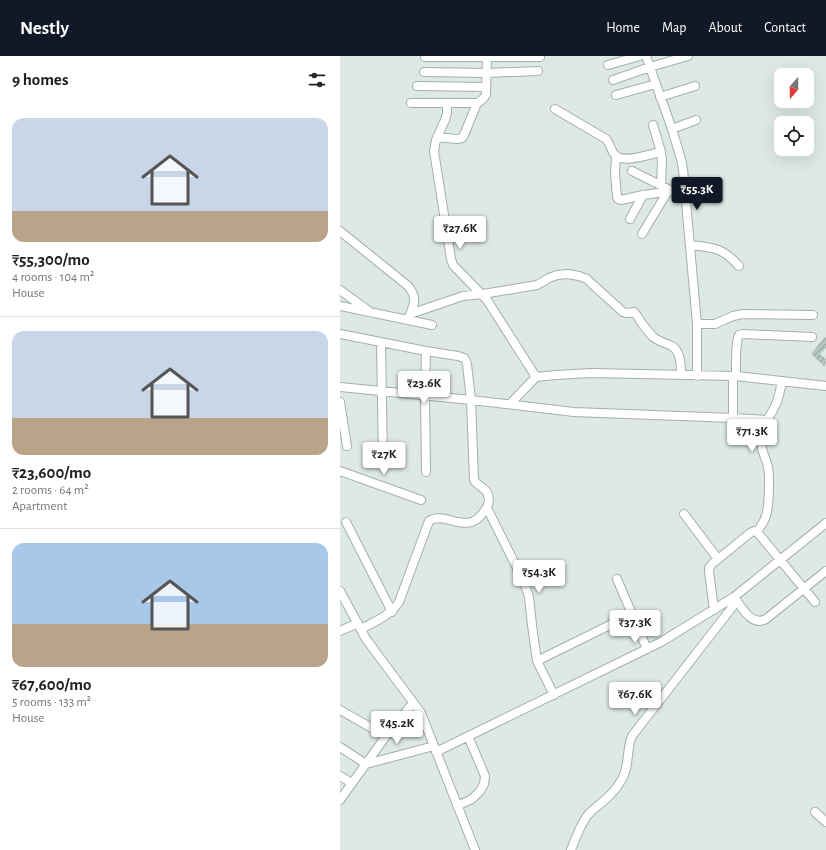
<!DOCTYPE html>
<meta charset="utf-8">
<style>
body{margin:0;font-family:"Alegreya Sans",sans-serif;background:#f6f6f6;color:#222;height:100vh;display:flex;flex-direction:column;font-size:15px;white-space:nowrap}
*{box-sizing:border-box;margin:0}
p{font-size:13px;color:#767676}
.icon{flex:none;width:22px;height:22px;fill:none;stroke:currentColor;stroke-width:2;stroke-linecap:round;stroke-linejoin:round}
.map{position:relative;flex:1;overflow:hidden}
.drawer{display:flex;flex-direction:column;background:#fff;width:340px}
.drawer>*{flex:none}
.needle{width:26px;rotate:200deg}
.buttons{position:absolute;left:434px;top:12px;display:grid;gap:8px}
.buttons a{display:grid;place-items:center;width:40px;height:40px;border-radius:8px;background:#fff;box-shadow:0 4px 16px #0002;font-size:20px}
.price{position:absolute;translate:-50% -34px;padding:0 9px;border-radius:4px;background:#fff;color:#222;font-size:13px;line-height:26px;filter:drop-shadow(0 1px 2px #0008)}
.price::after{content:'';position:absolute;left:50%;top:24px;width:12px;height:9px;margin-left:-6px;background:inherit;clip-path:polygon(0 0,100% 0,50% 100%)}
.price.on{background:#111827;color:#fff}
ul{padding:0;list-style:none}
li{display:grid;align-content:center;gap:8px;height:212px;padding:0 12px}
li+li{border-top:1px solid #e0e0e0}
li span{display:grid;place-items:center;height:124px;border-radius:12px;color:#555}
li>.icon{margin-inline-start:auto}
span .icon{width:72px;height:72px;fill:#fffc;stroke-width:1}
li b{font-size:17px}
h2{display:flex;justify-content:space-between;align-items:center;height:48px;padding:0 12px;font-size:17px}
header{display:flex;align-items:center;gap:24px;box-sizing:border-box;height:56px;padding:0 20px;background:#111827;color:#fff}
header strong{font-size:19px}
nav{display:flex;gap:22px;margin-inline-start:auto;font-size:14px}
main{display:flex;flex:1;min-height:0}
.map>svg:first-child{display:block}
</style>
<header>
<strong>Nestly</strong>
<nav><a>Home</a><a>Map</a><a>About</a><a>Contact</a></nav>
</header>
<main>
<section class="drawer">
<h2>9 homes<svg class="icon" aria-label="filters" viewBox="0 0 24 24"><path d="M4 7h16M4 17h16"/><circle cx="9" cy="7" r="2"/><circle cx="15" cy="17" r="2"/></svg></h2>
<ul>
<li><span style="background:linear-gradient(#c9d6e8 75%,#b9a48a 0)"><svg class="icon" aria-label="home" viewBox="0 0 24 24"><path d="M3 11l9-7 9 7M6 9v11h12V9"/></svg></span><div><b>₹55,300/mo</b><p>4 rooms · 104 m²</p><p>House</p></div></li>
<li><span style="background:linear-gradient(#c9d6e8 70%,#b9a48a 0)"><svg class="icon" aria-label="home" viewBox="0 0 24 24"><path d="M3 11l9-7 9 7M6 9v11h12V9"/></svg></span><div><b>₹23,600/mo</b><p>2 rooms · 64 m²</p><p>Apartment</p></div></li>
<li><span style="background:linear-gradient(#a9c7e8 65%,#b9a48a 0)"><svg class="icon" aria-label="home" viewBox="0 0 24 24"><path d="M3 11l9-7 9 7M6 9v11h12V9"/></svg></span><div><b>₹67,600/mo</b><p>5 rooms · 133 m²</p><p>House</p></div></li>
</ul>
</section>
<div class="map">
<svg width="486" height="794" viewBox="0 0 486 794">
<defs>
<pattern id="building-hatch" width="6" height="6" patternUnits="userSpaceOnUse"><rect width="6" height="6" fill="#b4c4be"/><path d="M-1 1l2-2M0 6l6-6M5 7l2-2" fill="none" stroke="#92a09b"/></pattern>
</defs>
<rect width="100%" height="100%" fill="#dee9e5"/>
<!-- building -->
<path fill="url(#building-hatch)" d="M486,280V292L480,298L486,303L485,311L471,298Z"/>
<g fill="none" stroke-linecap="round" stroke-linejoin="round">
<!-- minor casing -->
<g stroke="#a2b0ac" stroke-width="10">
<path id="minor" d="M306,0L332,73L341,103L343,113L357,268V320
M85,1H200
M268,9L300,0
M84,16L147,17L198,15
M273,24L310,11L348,0
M77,30L146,31
M276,39L316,28
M320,41L355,30
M71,47H137C142,45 144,43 146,38L147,0
M107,47V57L105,64L96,84L94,95L111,203L113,209L147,244L196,321
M215,53L266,83C271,88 270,94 275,99C284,108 310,98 321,96
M313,69L321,96L322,104L321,130
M332,73L356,64
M97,81L117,83L122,82L124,79L137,47
M276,100L275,117L277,141L278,143L281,144L303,139L332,135
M292,115L346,142
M290,163L303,139
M0,175L68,230C79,243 73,250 68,264
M302,178L328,135
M350,189C374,192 382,191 399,210
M0,234L29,255
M0,250L92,269
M70,258L123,240L143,238L197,229L209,222L217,219L228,218L239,220L247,223L251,227L283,256L286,257L294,256C298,260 299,264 303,269C306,273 310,277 313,281C318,285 324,287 330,289C341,294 341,309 341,319
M357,268H375L393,260L403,258L473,259
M0,278L86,295L118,300L124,302L126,305L127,308L131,344L134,424C137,430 147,432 148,439C150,444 148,450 145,454C128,482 106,454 89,465L59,546C51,559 34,566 21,573
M41,286L43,404
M86,295L85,339L86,416
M393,320V362
M396,320C396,310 395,288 399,279L403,278L472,281
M0,331L131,344L234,356L393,362L426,364
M0,346L7,390
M170,348L196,321L216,319L251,317L396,320L486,330
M0,415L81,444
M147,452L184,526L189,541L192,569L197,605L214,639
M344,458L378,503
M6,466L52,556
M417,476C420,471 424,466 426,460C429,450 430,422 428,411C426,401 420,394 421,382C422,368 429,363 434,352C439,344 440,334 442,325
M277,523L307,593
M0,535L26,583L81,657L135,794
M394,541C402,551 411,571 426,563L486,515
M374,554L369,515V512L372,508L410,477L414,475L417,476L475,546
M0,575L18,567
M197,605L292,558
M0,654L46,680
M0,691L26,708L94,690
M96,696L321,586L394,541L486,467
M0,720L12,727
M0,744L46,680L73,647
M117,750L132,743L140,735L144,728L145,720L128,680
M475,756L486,766
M231,794C235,783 240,770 247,760C253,752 263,747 270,739C274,735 278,730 281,725C290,711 286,694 292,680L397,545"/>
</g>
<!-- minor -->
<use href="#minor" stroke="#fff" stroke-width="8"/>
</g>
</svg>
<div class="buttons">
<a><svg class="needle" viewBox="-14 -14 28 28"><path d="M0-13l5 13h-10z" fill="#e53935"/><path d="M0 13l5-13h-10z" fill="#767676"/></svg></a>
<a><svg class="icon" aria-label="locate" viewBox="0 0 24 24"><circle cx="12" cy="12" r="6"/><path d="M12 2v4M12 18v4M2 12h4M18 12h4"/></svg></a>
</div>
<b class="price on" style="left:357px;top:155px">₹55.3K</b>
<b class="price" style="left:120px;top:194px">₹27.6K</b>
<b class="price" style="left:84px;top:349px">₹23.6K</b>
<b class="price" style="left:412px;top:397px">₹71.3K</b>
<b class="price" style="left:44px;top:420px">₹27K</b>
<b class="price" style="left:199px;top:538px">₹54.3K</b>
<b class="price" style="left:295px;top:588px">₹37.3K</b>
<b class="price" style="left:295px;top:660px">₹67.6K</b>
<b class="price" style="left:57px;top:689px">₹45.2K</b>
</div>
</main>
